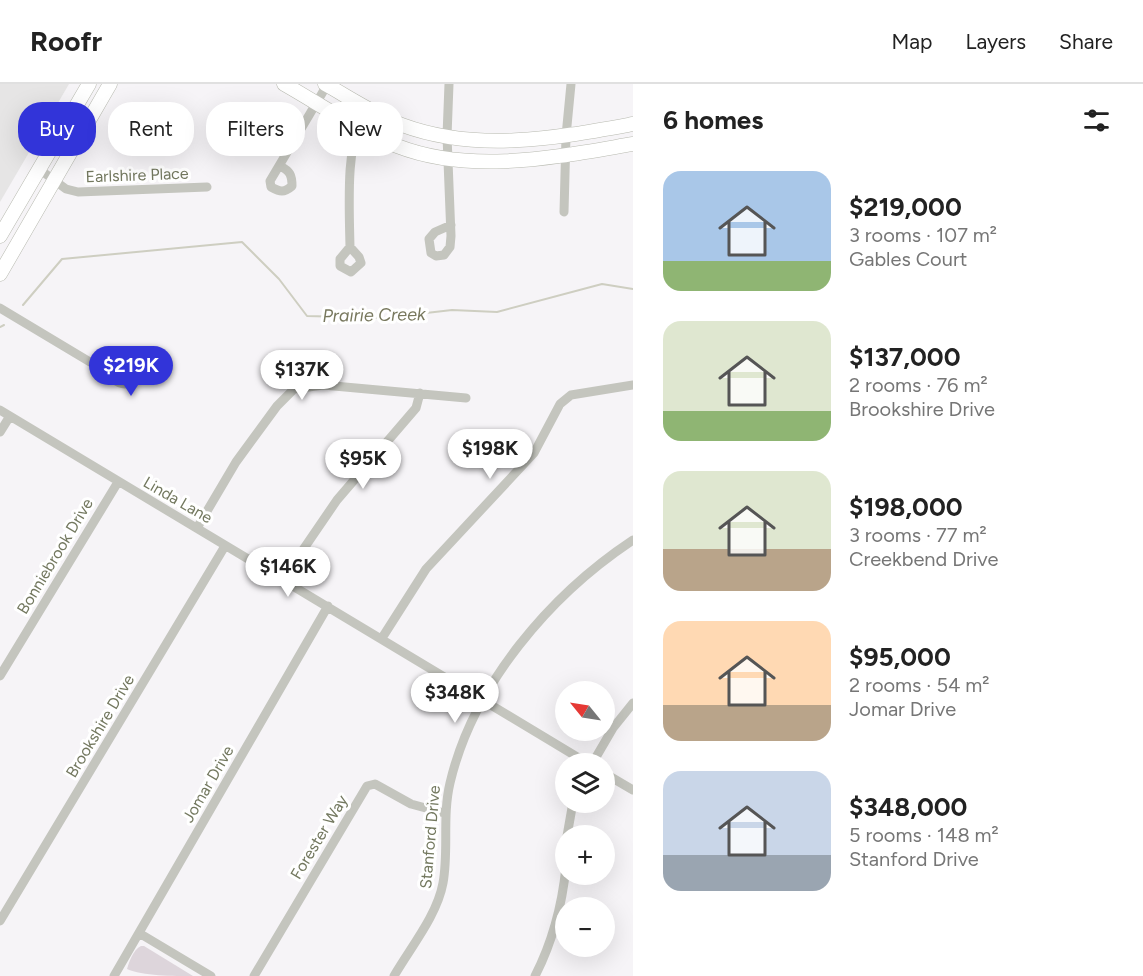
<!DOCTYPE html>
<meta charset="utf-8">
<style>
body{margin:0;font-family:Figtree,sans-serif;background:#f6f6f6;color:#222;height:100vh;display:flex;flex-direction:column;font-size:22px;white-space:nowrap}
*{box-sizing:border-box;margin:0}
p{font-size:20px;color:#767676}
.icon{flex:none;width:33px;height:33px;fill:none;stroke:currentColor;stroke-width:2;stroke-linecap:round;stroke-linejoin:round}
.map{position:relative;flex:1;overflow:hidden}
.details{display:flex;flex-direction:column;background:#fff;width:510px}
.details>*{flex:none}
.top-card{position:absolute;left:18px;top:18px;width:525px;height:54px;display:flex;gap:12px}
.needle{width:39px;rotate:300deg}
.buttons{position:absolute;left:555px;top:597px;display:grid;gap:12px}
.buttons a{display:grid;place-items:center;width:60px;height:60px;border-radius:50%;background:#fff;box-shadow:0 6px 24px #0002;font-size:30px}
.price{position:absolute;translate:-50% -51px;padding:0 14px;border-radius:21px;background:#fff;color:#222;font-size:20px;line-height:39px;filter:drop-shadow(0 2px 3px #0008)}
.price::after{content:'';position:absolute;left:50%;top:36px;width:18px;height:14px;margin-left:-9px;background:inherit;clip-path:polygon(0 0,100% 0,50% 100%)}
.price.selected{background:#3234d9;color:#fff}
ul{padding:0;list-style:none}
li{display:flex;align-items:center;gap:18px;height:150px;padding:0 30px}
li span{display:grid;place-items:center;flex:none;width:168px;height:120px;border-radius:18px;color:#555}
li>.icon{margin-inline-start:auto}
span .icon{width:72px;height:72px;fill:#fffc;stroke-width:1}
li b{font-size:26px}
h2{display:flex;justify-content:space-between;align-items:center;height:72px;padding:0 30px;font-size:26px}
.tag{padding:0 21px;border-radius:24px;background:#fff;box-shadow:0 6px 24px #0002;font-size:21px;line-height:54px}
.tag.selected{background:#3234d9;color:#fff}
header{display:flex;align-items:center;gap:36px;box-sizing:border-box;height:84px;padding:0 30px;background:#fff;border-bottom:2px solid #e0e0e0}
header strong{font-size:28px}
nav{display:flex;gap:33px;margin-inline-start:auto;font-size:21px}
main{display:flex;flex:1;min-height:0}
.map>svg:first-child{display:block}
</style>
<header>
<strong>Roofr</strong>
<nav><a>Map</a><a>Layers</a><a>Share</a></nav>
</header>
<main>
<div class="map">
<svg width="633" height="892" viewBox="0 0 633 892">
<rect width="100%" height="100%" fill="#f6f4f7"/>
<!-- built -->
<path fill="#e6e5e5" d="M0,0H69L0,118Z"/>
<!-- green -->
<path fill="#ddd5db" d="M141,862H144L193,892C174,892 142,892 127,885C129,878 133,866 141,862Z"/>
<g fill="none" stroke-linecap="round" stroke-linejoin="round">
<!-- stream -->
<path stroke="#cecec1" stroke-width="2" d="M23,221L62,175L242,158L279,195L307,232L383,234L452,226L497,228L602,200L633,205
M0,243L4,241"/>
<!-- secondary casing -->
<g stroke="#b8bab0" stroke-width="15">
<path id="secondary" d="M284,0C321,21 357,46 397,62C472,91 556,73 633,60
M325,0C350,14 375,31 402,41C478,69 556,54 633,40
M0,152L89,0
M0,190L110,0"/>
</g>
<!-- minor -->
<path stroke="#c4c5be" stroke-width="9" d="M449,0L447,52L451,152L450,163L444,171L436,172L431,169L429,155L435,148L451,141
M280,82C290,87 292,91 292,102C284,109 280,108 271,103L270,97L327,1
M39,85L66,105L78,108L207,103
M564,128L566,52L571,0
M350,163C349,116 346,67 363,22
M350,163L359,173L361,179L351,188L340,182V175Z
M0,224L90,278L110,284
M110 285a15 15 0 1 1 30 0a15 15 0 1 1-30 0Z
M0,326L589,680
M0,348L10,332
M197,444L236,378L277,322L294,305L323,301L466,314
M283,495L337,416L416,324L420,309
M382,554L426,485L534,369L560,320L571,311L633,301
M0,592L118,398
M592,680L613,644L633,619
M604,689L633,706
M567,752L573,718
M0,837L225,462
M139,849L211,892
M114,892L328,522
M254,892L367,702L375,700L411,720L444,729
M394,892C410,864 437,832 443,799C449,766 442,733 450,699C473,601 550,511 633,456
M535,892C553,857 562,822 566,783"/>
<!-- secondary -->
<use href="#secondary" stroke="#fff" stroke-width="14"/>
</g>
<g text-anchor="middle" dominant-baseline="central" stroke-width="6" stroke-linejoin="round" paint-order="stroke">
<!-- street labels -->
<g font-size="16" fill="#73785f" stroke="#fff">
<text transform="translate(137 91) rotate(-2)">Earlshire Place</text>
<text transform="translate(178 416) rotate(30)">Linda Lane</text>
<text transform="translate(55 472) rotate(-59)">Bonniebrook Drive</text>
<text transform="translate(100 642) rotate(-59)">Brookshire Drive</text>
<text transform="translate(208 700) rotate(-60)">Jomar Drive</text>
<text transform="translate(319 753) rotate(-59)">Forester Way</text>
<text transform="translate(430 753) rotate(-85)">Stanford Drive</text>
</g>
<!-- water labels -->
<g font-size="18" font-style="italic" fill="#78785e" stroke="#fff">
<text transform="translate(374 231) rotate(-1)">Prairie Creek</text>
</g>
</g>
</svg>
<div class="buttons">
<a><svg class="needle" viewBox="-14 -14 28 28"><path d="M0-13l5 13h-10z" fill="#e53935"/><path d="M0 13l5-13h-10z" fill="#767676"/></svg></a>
<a><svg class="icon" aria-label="layers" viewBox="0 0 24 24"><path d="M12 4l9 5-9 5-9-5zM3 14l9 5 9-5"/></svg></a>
<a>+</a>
<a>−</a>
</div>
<b class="price selected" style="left:131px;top:313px">$219K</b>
<b class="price" style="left:302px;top:317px">$137K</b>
<b class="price" style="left:490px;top:396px">$198K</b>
<b class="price" style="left:363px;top:406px">$95K</b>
<b class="price" style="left:288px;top:514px">$146K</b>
<b class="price" style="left:455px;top:640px">$348K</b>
<div class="top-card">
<a class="tag selected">Buy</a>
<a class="tag">Rent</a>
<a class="tag">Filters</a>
<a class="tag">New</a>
</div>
</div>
<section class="details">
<h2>6 homes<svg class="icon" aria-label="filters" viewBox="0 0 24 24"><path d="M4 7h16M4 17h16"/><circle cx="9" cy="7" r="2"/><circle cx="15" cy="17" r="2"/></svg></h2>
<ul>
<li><span style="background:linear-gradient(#a9c7e8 75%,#8fb573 0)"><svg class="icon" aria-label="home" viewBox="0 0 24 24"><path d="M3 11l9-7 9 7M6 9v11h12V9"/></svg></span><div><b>$219,000</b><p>3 rooms · 107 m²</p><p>Gables Court</p></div></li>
<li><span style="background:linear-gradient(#dfe7d0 75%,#8fb573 0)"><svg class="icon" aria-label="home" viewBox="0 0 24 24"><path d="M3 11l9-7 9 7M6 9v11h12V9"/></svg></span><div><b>$137,000</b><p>2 rooms · 76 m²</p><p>Brookshire Drive</p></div></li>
<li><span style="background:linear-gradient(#dfe7d0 65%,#b9a48a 0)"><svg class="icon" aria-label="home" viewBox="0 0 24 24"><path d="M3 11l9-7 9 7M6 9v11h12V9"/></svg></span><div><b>$198,000</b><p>3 rooms · 77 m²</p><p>Creekbend Drive</p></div></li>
<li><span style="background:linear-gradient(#ffd9b3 70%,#b9a48a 0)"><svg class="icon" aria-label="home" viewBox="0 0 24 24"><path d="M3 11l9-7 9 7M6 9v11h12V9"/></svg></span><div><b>$95,000</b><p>2 rooms · 54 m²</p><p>Jomar Drive</p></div></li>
<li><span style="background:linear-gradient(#c9d6e8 70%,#9aa5b1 0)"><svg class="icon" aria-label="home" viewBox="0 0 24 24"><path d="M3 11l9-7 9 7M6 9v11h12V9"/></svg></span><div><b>$348,000</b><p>5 rooms · 148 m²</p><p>Stanford Drive</p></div></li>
</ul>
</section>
</main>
